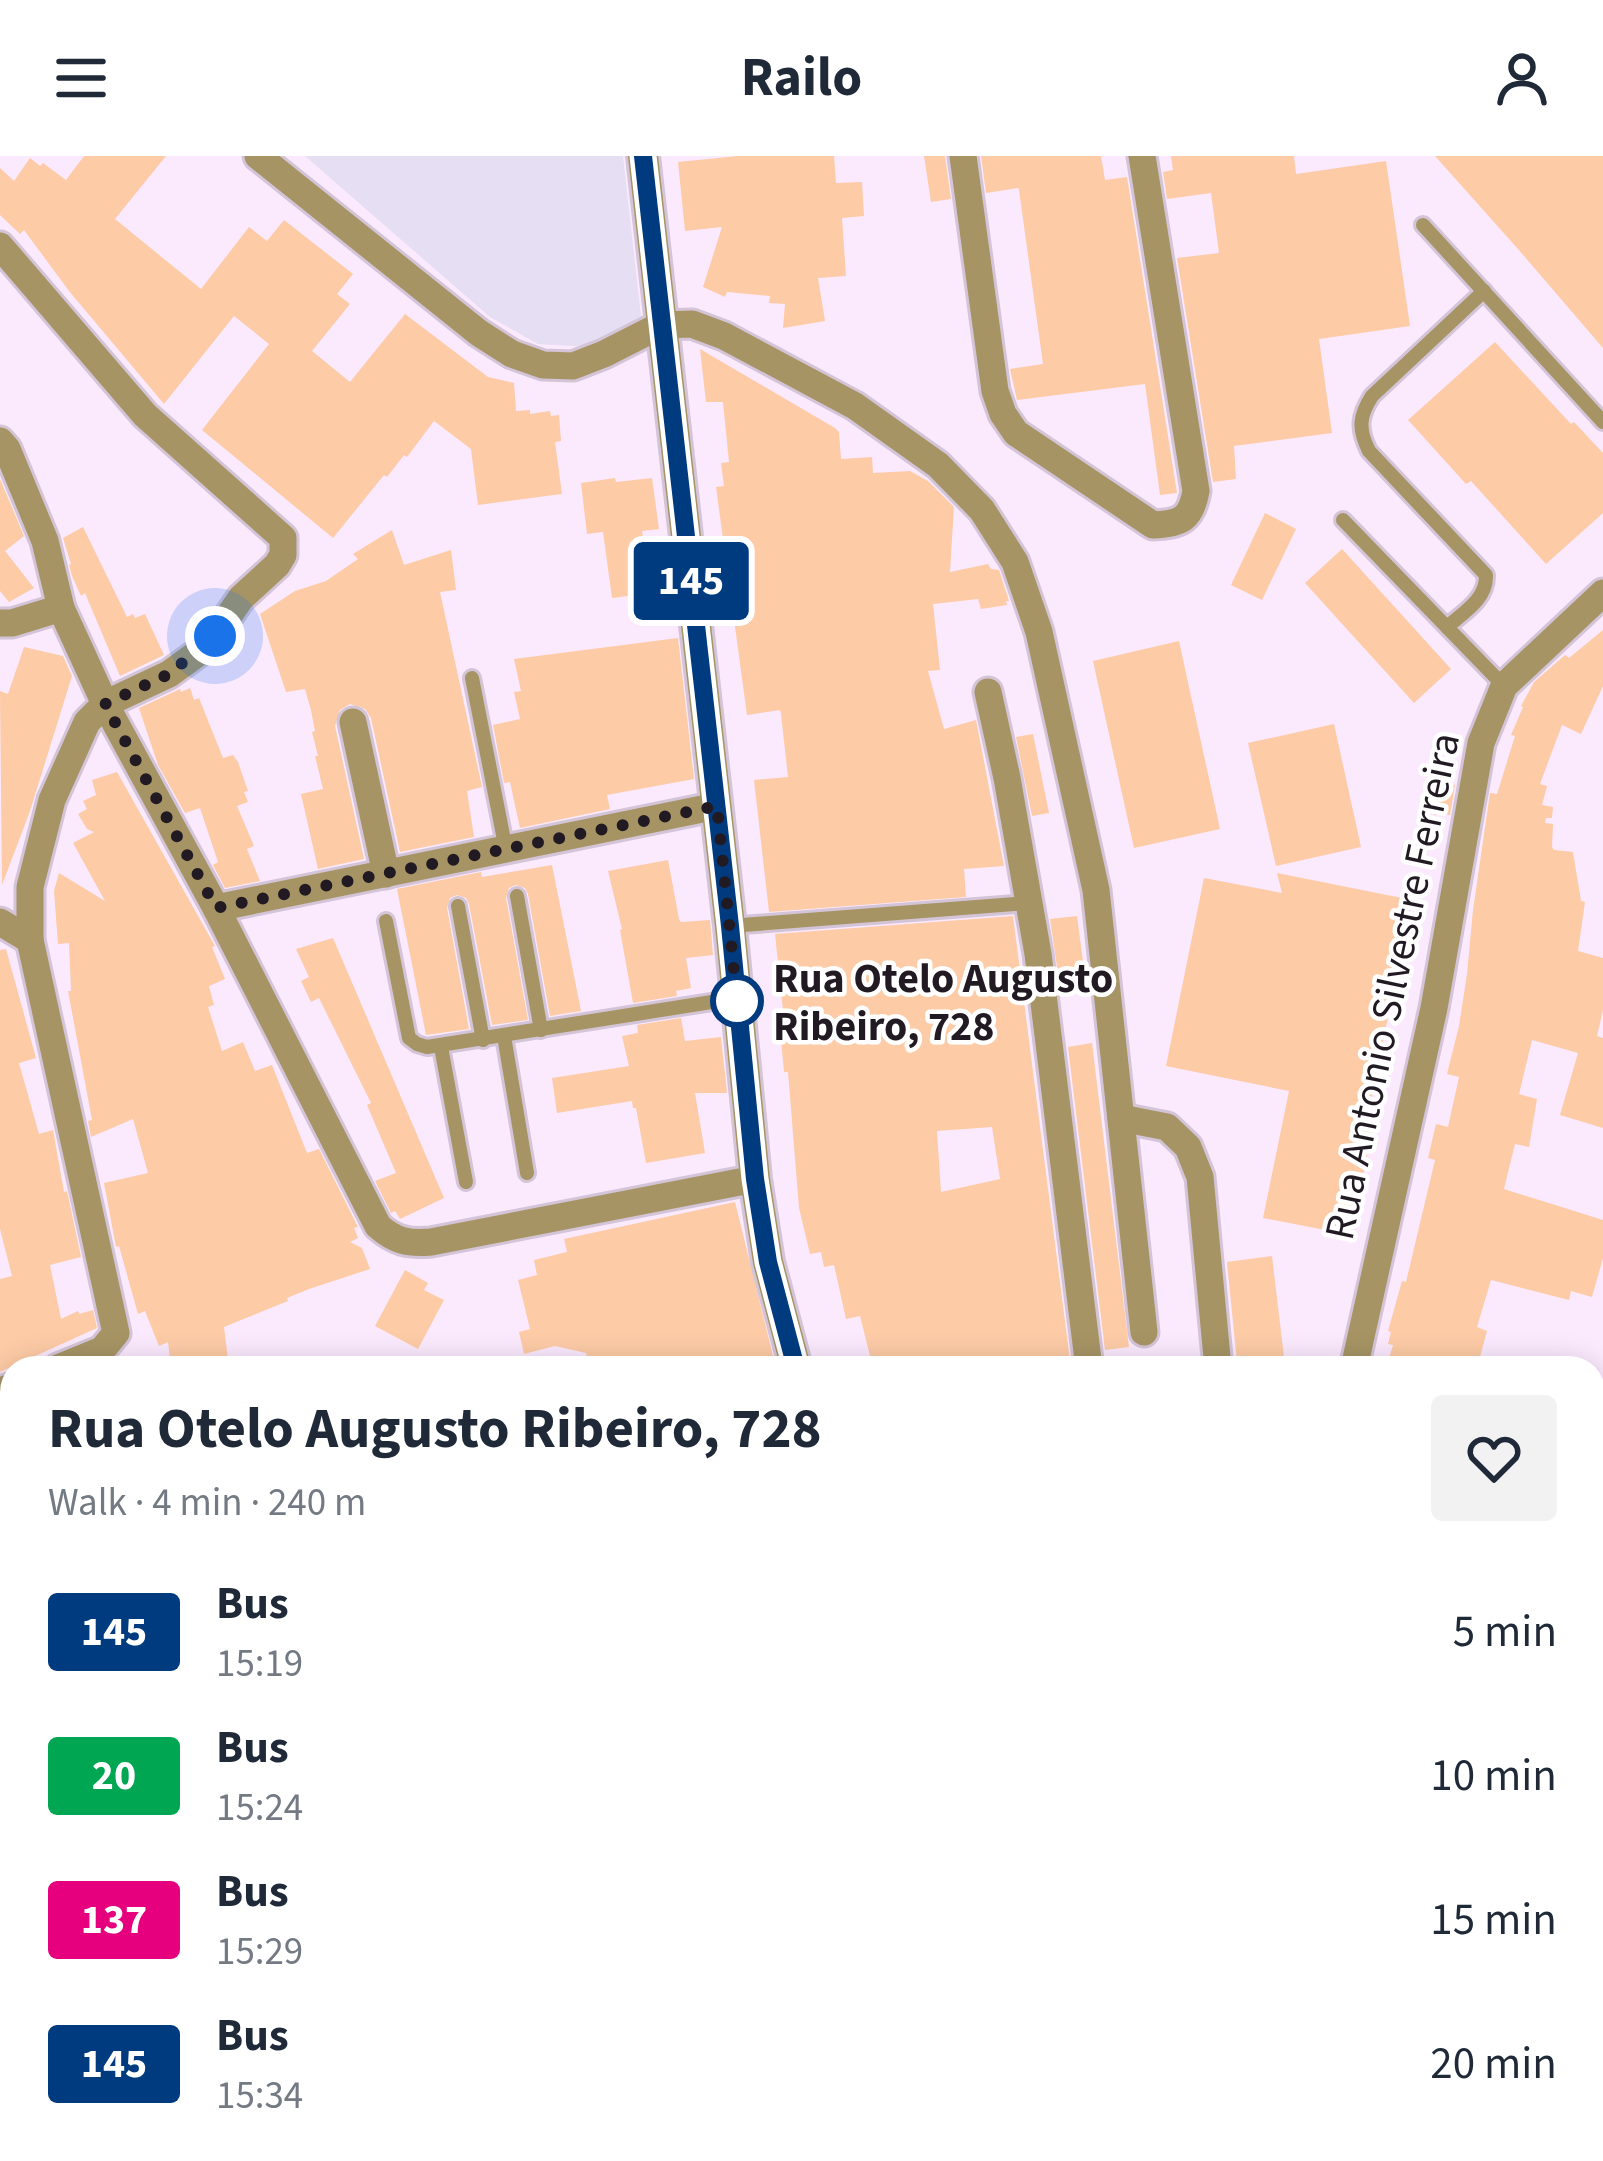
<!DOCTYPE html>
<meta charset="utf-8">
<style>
:root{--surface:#fff;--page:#f2f2f3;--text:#1f2937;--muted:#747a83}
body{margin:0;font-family:"Source Sans 3",sans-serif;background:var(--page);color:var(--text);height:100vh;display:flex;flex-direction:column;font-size:45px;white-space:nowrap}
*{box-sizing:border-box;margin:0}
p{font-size:39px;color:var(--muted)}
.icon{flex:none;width:66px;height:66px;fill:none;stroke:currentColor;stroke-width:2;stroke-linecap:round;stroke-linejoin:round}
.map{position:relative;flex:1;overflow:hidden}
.drawer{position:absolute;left:0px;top:1200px;width:1605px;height:807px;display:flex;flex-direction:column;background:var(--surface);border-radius:36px 36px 0 0;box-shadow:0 6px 30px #0003}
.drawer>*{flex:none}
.badge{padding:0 24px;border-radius:9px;font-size:42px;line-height:78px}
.you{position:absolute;width:60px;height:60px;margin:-30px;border:9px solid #fff;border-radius:50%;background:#1a73e8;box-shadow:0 0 0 18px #1a73e833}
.map>.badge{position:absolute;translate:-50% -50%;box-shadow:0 0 0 6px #fff}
.round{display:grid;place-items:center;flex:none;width:126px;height:126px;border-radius:12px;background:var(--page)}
.summary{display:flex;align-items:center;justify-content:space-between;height:204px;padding:0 48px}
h1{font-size:57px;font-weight:700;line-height:90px}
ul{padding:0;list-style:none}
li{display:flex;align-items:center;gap:36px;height:144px;padding:0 48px}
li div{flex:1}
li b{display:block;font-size:45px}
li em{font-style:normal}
li .badge{min-width:132px;font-weight:700;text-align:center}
header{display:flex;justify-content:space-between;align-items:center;height:156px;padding:0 48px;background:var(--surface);font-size:54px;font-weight:700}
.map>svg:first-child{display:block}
.medical{fill:#e6def3}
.building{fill:#fdcba6;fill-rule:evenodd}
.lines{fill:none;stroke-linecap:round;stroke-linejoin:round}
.service-casing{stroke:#d4c4d7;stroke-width:20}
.minor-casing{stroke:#d4c4d7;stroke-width:33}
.tertiary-casing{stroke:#d4c4d7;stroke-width:36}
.service{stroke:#a69464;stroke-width:14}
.minor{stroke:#a69464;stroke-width:27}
.tertiary{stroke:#a69464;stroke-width:30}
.line-casing{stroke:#fff;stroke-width:27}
.line{stroke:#003b80;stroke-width:18}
.walk{stroke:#211a23;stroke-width:12;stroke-dasharray:0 21.6}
.stop-dot{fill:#fff;stroke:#003b80;stroke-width:6}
.labels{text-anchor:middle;stroke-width:9;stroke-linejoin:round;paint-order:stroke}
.stop-label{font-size:42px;font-weight:bold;fill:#211a23;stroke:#fff;text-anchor:start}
.street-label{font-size:42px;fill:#211a23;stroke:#fff}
</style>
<header><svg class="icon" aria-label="menu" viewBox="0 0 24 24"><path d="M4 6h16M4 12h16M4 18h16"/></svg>Railo<svg class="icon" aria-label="person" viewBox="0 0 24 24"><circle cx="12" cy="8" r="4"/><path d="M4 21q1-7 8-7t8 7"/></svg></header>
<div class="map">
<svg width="1603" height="2005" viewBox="0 0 1603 2005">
<rect width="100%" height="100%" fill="#fbe9fe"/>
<polygon class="medical" points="305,0 623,0 641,161 589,191 538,188 490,161"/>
<g class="building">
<polygon points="84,0 166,0 115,63 201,133 249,71 267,85 284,64 353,118 337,138 350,148 312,195 350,226 405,158 488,221 514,227 516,255 530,254 530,258 550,255 551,260 559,259 561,285 555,286 562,338 478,349 471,293 434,265 407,301 404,299 387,321 384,319 333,382 202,274 269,188 234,160 164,248 69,135 24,74 20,78 0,59 0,12 14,25 30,2 40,10 43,7 66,24"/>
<polygon points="738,0 834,0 836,27 862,26 864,60 842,62 846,120 818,122 825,165 783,172 785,148 769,147 770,140 727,136 725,141 703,131 722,71 685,75 678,6"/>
<polygon points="924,0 945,0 951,43 931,46"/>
<polygon points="981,0 1101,0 1105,24 1127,21 1177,337 1160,339 1145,228 1017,244 1010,213 1043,208 1019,34 1018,32 986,37"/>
<polygon points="1171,0 1294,0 1296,18 1386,5 1410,170 1319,183 1332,277 1234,290 1236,323 1213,326 1177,102 1219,97 1211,37 1167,43 1163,16 1173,14"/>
<polygon points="1435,0 1603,0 1603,192 1518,93"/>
<polygon points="1495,186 1571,268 1574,266 1603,297 1603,357 1546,408 1471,325 1466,328 1408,264"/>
<polygon points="700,193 835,272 839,276 841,303 872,301 873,317 910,315 928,325 954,351 950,416 988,408 991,413 999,414 1009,445 1006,445 1007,449 981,453 978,443 933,448 940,514 928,515 944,573 976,564 1004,710 964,713 966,741 769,756 754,624 788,621 781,558 780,554 747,559 716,331 724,330 721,307 729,306 723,246 706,246"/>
<polygon points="615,322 616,326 652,322 659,373 642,375 651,437 612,442 603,376 587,378 581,327"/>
<polygon points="0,323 24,380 5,395 34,432 9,446 0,435"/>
<polygon points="1265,357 1296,373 1262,444 1231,429"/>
<polygon points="83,371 127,461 133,458 135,462 145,458 164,499 120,520 85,437 81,440 72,420 69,409 71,408 63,382"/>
<polygon points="392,374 404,409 451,394 456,434 440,436 482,631 467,635 474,681 400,696 371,562 365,553 350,548 340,554 335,570 364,703 318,713 301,638 323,633 315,600 318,600 312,576 315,575 311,554 305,533 286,536 260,458 295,435 326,425 358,403 353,398"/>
<polygon points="1342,393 1451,513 1414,547 1305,427"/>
<polygon points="1603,474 1603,530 1581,578 1562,569 1540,628 1547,630 1542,649 1553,651 1552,662 1546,662 1545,667 1553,668 1552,691 1554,694 1573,696 1581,745 1585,746 1578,795 1603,802 1603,854 1597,880 1603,882 1603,972 1560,959 1578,897 1532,884 1519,938 1537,943 1529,991 1515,988 1504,1033 1603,1064 1603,1102 1592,1141 1571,1135 1569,1144 1491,1124 1477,1171 1487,1175 1477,1212 1386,1212 1393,1189 1388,1188 1391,1176 1388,1175 1402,1125 1406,1126 1435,1004 1428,1002 1436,968 1448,971 1459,921 1447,918 1459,870 1467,818 1473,754 1490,637 1497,638 1515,580 1511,579 1523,551 1521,550 1534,526 1565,499 1569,502"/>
<polygon points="678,482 694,623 607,639 610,653 520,672 510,626 504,627 493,569 520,563 514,536 521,535 514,503"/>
<polygon points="1179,485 1220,673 1134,692 1093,505"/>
<polygon points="24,491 63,500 72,520 30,655 2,729 0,535 8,538"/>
<polygon points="190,532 194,544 199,542 223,602 233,599 238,606 248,635 244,636 248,646 237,650 254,690 247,693 260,725 225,732 213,709 218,706 200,652 185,657 158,609 139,552 180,533 181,536"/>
<polygon points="1334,568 1361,691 1276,710 1248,587"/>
<polygon points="1033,578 1049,657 1032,660 1016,581"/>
<polygon points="117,616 215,790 212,791 225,823 209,830 214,849 208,851 222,895 243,886 255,915 272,909 307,997 319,993 358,1071 354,1072 358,1082 350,1086 362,1092 370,1113 309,1133 287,1142 288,1145 224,1171 229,1212 171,1212 168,1186 159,1190 145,1155 138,1158 119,1090 116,1091 104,1027 148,1017 133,963 91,981 88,965 92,964 68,835 71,835 69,787 58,788 54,735 59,717 105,745 73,687 94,676 87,673 78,658 87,653 83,645 96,639 92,624"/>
<polygon points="1434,624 1455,629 1450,659 1434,659"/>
<polygon points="668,704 679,763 681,766 710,764 713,799 686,802 691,832 676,835 677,840 633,847 620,774 622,773 608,715"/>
<polygon points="552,709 581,855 550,860 528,738 525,732 516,729 509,732 506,742 528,864 492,869 469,748 466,742 457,739 450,742 447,752 469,873 426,879 397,733 481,716 482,721"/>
<polygon points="1277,717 1412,744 1368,958 1375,960 1351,1079 1263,1062 1289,935 1166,910 1204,722 1282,737"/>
<path d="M1013,760L1071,1212H1054L1052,1205L1023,1212H873L860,1160L846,1163L834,1109L824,1111L821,1096L810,1098L799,1052L788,916H784L781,883H786L775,778ZM992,971L1000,1023L941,1036L937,975Z"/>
<polygon points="1077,760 1087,836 1061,838 1050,763"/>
<polygon points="333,782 444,1042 400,1063 395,1055 391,1057 375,1025 396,1017 367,949 371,947 319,842 311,846 301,825 309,821 296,793"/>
<polygon points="6,793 36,902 19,907 39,978 53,974 64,1036 67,1035 81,1101 50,1109 61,1163 78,1155 79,1158 93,1154 97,1172 0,1216 0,1123 12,1120 0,1073 0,794"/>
<polygon points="681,862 685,885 721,881 727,937 695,937 705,997 646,1007 636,952 633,952 632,945 557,957 552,922 629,910 622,880 638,877 637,869"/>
<polygon points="1092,887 1129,1191 1105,1194 1068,891"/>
<polygon points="735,1046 776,1212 601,1212 598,1202 588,1205 586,1197 555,1190 524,1198 519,1176 530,1173 518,1124 537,1119 534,1104 567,1096 564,1083"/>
<polygon points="1272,1100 1284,1201 1237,1206 1227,1106"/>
<polygon points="405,1114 428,1127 424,1134 444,1144 418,1193 375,1170"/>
</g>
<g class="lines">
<g class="service-casing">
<g id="service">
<polyline points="1423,69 1603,266"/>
<polyline points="1343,364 1504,530"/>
<path d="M1447,471C1464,456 1487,443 1486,419L1369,295C1358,273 1359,260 1372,240L1484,135"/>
<polyline points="472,522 506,694"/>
<polyline points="517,740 541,874"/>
<polyline points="458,750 483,884"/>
<polyline points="386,765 409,882 417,888 427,891 737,842"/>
<polyline points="730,770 1029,747"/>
<polyline points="504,880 527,1017"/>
<polyline points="441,891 466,1026"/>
</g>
</g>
<g class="minor-casing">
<g id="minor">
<polyline points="258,0 479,177 512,198 543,209 573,210 604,198 661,169 692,168 724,180 855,250 938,309 982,354 1015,406 1039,476 1096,734 1144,1176"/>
<path d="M963,0L995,235L1003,258L1016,277L1153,369C1181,368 1191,363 1196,335L1142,0"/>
<polyline points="0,90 145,259 283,382 283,399 277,409 241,442 215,480 198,497 169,518 105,548 87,566 52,644 30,731 30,784 116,1177 102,1194 58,1212"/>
<polyline points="0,285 7,293 45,385 61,452"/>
<path d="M0,467H12L61,452L105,548L216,752L378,1070C395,1085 408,1088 431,1086L755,1023"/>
<polyline points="988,536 1007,622 1038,798 1089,1212"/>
<polyline points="353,566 386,718"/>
<polyline points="216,752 717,650"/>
<polyline points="0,766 30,784"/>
<polyline points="1121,962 1167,971 1188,991 1200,1021 1218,1212"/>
<polyline points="1354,1212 1434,852 1481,587 1504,530 1603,437"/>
<polyline points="0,1235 12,1231"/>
<polyline points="0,1496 12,1490"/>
<polyline points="1593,1552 1603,1517"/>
<polyline points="1593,1773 1603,1777"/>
<polyline points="187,2005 187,1995"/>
<polyline points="404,2005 404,1995"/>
<polyline points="1189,2005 1191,1995"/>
<polyline points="1487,2005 1490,1995"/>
</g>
</g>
<g class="tertiary-casing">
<g id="tertiary">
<polyline points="643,0 730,770 755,1023 768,1106 796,1212"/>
<polyline points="994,1995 998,2005"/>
</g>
</g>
<use href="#service" class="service"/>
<use href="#minor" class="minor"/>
<use href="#tertiary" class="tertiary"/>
</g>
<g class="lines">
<g class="line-casing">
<polyline id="line" points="643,0 730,770 755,1023 768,1106 796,1212"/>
</g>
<use href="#line" class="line"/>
<polyline class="walk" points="215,480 169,518 105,548 216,752 717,650 737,845"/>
</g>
<circle class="stop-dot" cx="737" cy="845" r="24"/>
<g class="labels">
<g class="stop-label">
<text x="773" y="836">Rua Otelo Augusto<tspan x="773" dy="48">Ribeiro, 728</tspan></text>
</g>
<g class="street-label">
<text transform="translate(1391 830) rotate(-78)" y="15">Rua Antonio Silvestre Ferreira</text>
</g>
</g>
</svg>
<div class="you" style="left:215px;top:480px"></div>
<b class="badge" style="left:691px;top:425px;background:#003b80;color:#fff">145</b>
<section class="drawer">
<div class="summary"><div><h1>Rua Otelo Augusto Ribeiro, 728</h1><p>Walk · 4 min · 240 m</p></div><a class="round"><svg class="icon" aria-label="heart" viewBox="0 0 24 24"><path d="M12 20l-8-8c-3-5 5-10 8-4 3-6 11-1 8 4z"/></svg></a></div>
<ul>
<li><span class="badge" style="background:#003b80;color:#fff">145</span><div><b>Bus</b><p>15:19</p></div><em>5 min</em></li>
<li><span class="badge" style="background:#00a651;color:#fff">20</span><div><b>Bus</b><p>15:24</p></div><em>10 min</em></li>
<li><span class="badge" style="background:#e6007e;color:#fff">137</span><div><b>Bus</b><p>15:29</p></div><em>15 min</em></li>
<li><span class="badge" style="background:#003b80;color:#fff">145</span><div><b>Bus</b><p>15:34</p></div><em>20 min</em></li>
</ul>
</section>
</div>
